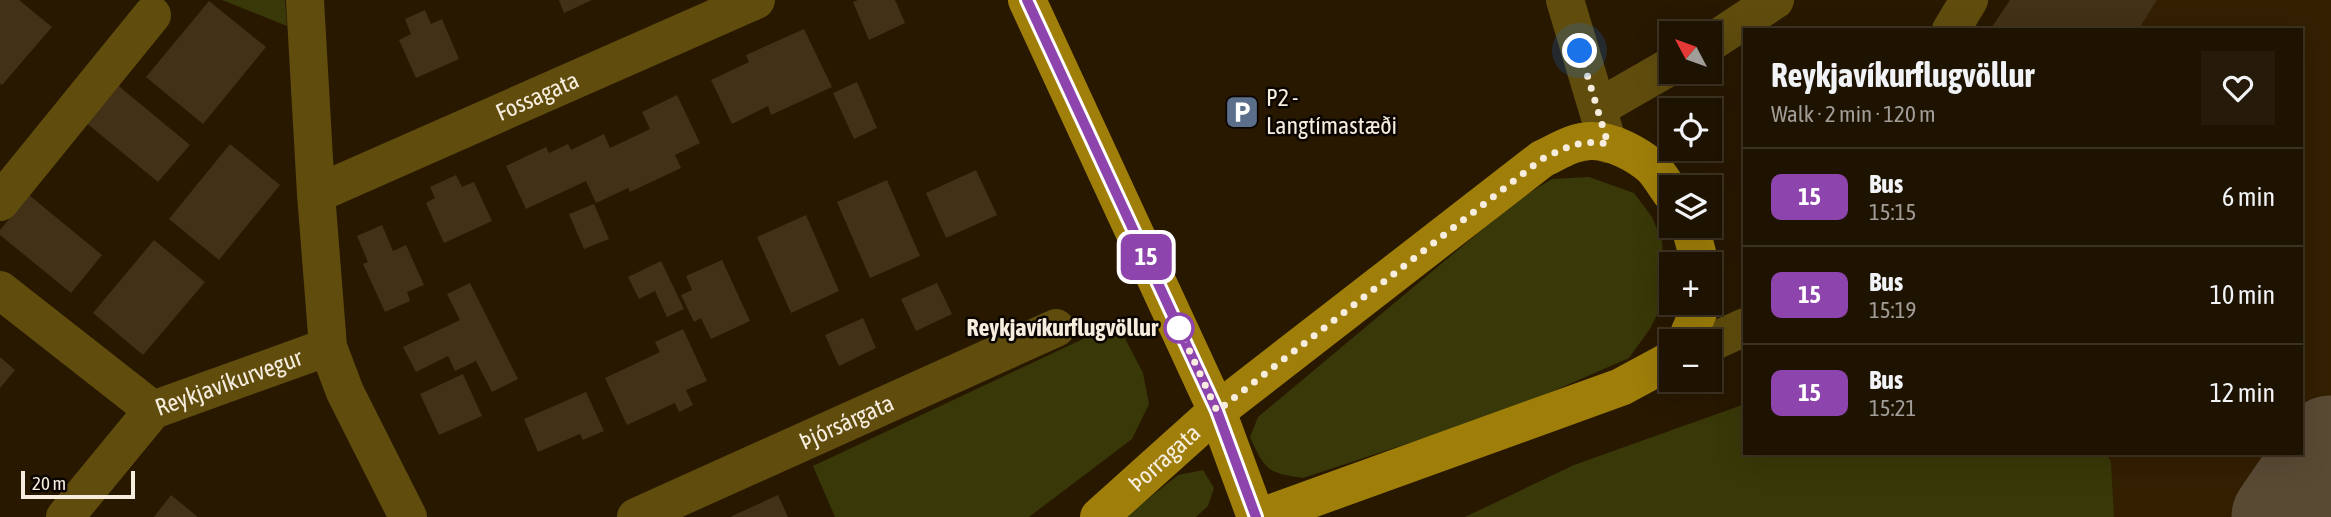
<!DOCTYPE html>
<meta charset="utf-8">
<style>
:root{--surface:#1e1200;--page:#261b0a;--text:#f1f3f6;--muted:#a19e99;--line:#3c3222}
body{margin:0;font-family:"Asap Condensed",sans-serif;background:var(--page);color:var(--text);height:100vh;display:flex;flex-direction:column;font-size:26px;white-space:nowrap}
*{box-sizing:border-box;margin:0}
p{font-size:23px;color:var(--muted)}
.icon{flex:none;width:38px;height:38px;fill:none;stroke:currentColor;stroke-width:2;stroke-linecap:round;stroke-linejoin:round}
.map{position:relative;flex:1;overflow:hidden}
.side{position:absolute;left:1743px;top:28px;width:560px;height:427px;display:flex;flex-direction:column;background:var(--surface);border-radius:0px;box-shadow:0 7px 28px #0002,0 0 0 2px var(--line)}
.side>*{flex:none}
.badge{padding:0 14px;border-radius:10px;font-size:24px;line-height:46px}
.needle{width:46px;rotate:311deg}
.tools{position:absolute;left:1659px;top:21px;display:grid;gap:14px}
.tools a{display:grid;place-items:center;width:63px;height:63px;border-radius:0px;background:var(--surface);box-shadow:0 7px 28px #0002,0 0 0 2px var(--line);font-size:35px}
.scale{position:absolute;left:21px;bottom:18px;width:114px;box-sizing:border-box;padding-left:7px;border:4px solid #f7edde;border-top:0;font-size:19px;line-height:24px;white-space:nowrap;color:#f7edde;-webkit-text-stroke:5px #0b0501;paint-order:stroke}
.you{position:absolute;width:35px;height:35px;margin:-18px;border:5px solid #fff;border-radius:50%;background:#1a73e8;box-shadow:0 0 0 10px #1a73e833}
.map>.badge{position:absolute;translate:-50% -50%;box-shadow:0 0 0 4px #fff}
.round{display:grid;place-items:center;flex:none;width:74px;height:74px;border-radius:0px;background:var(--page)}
.summary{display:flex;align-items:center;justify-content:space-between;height:119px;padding:0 28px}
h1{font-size:33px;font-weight:700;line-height:52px}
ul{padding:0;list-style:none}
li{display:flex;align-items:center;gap:21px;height:98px;padding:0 28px;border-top:2px solid var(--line)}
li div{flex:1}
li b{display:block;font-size:26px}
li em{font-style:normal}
li .badge{min-width:77px;font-weight:700;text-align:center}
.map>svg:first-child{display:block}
.built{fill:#331f00}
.green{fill:#383808}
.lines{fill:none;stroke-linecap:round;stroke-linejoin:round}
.taxiway{stroke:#594a34;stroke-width:103}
.building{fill:#423116}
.minor{stroke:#604d0e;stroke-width:38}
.major{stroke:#9f7f0a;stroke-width:38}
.line-casing{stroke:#fff;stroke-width:16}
.line{stroke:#8e44ad;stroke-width:10}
.walk{stroke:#f7edde;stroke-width:7;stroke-dasharray:0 12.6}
.stop-dot{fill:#fff;stroke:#8e44ad;stroke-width:3.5}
.labels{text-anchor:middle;stroke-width:5;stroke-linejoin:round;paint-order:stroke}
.street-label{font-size:24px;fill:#f7edde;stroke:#0b0501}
.poi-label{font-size:24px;fill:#f7edde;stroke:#0b0501;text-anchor:start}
.stop-label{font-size:24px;font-weight:bold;fill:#f7edde;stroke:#0b0501;text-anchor:end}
</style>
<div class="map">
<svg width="2331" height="517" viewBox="0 0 2331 517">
<rect width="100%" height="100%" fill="#281800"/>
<polygon class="built" points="2010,0 2331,0 2331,517 1465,517 1574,465 1745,404 1745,453 2301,453 2301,30 1990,30"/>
<g class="green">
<polygon points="222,0 285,0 287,26"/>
<path d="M1589,177L1634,193L1652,217L1662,241L1666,296L1650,329L1629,358L1512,409L1303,478C1267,473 1265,470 1250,437L1258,417L1520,198L1552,179Z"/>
<polygon points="1117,323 1143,373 1149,404 1132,439 1029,517 835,517 813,466"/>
<polygon points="1745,404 1745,453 2106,453 2111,462 2114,517 1465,517 1574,465"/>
<polygon points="1203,470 1214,488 1208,506 1196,517 1125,517 1178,475"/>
</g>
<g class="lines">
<polyline class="taxiway" points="2283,517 2331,447"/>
</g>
<g class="building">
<polygon points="0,0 19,0 52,27 2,85 0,83"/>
<polygon points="559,0 592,0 564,13"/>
<polygon points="858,0 895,0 905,23 869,40 853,2"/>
<polygon points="2010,0 2157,0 2138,30 1990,30"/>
<polygon points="209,1 266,47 203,124 146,77"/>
<polygon points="425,10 431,24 442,19 459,59 416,78 399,40 411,34 405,19"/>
<polygon points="804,29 832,87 771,115 768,106 732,124 711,80 749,62 746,55"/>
<polygon points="857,82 877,128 854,139 833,93"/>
<polygon points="115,83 190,145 158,182 84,121"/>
<polygon points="677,95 700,143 675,155 681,168 630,192 628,188 596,203 586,181 526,209 506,166 546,147 549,153 568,144 571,150 604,134 610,148 650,129 642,112"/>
<polygon points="230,144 280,185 219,260 169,219"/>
<polygon points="976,170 997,215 946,238 926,193"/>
<polygon points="456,175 462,187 474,182 492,221 444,243 426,203 435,198 430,187"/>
<polygon points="887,180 920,256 870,278 837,202"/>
<polygon points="29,195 102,255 71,293 0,235 0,230"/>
<polygon points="594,204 609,239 584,249 569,214"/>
<polygon points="806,215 839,291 791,313 757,237"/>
<polygon points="382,225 393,251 406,245 424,285 407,292 410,301 385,312 363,264 368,262 357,236"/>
<polygon points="154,240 205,282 143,355 93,313"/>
<polygon points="722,260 750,321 711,339 701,318 694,322 681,295 692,290 686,276"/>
<polygon points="661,261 684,309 667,317 655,291 639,299 628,277"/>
<polygon points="470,283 518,379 492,392 476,361 455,371 448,356 416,372 403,347 460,320 447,294"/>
<polygon points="937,283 952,314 916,331 901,299"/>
<polygon points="863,318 876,348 839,366 825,335"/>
<polygon points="683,329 707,381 686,390 693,405 679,412 675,403 627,425 605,378 660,352 655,342"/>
<polygon points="0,357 15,370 0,388"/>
<polygon points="463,374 482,416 439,435 420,394"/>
<polygon points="586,392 604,431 583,440 580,434 538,452 524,419"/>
<polygon points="171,495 198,517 154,517"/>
<polygon points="778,495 788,517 730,517"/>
</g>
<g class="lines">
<g class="minor">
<polyline points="305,0 316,194 328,347 345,392 408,517"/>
<polyline points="1565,0 1608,144"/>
<polyline points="1951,30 1969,0"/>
<polyline points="1710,43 1775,0"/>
<polyline points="1598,108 1671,66"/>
<path id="s1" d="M316,194L756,0"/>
<polyline points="0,202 152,15"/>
<path id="s2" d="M0,290L153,410L328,347"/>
<polyline points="1710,343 1745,327"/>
<polyline points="65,517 153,410"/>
<path id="s3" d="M636,517L1056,328"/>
</g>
<g class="major">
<polyline points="1027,0 1217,411 1256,517"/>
<polyline points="1690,226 1700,264"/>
<polyline points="1686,341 1702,303"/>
<path id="s4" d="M1099,517L1217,411L1542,159C1557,152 1575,140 1593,141C1612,141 1637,154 1652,167C1659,174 1665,185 1671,193"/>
<polyline points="1261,517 1621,387 1671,360"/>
</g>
</g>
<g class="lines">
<g class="line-casing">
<polyline id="line" points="1027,0 1217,411 1256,517"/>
</g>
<use href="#line" class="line"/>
<path class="walk" d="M1179,328L1217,411L1542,159C1566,147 1581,139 1608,144L1580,51"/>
</g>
<defs>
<g id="parking-square" transform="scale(1.75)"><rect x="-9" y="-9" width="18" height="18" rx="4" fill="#5c6f8a" stroke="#0b0501"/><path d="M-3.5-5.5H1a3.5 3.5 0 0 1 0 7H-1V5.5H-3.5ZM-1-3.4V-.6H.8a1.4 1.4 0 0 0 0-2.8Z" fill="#fff"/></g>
</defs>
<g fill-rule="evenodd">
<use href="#parking-square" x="1242" y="112"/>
</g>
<circle class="stop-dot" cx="1179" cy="328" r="14"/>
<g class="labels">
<g class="street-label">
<text dy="8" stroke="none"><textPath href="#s1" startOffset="242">Fossagata</textPath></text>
<text dy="8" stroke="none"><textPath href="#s2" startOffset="275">Reykjavíkurvegur</textPath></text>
<text dy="8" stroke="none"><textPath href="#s3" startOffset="231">Þjórsárgata</textPath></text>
<text dy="8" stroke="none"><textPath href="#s4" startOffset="88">Þorragata</textPath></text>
</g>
<g class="poi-label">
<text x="1266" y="106">P2 -<tspan x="1266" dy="28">Langtímastæði</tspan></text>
</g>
<g class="stop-label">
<text x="1158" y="336">Reykjavíkurflugvöllur</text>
</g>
</g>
</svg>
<div class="tools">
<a><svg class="needle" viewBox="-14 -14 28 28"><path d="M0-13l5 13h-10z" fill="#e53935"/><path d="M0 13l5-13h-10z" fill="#a19e99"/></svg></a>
<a><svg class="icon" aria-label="locate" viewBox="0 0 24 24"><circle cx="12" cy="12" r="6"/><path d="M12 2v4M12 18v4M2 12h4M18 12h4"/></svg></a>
<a><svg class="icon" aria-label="layers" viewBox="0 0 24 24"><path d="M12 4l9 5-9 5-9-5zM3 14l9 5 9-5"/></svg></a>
<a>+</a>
<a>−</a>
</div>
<div class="scale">20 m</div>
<div class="you" style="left:1580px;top:51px"></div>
<b class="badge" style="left:1146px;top:257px;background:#8e44ad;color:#fff">15</b>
<section class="side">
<div class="summary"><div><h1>Reykjavíkurflugvöllur</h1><p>Walk · 2 min · 120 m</p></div><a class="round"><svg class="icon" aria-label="heart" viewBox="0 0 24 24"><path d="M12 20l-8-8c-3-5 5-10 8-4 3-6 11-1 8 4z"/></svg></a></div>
<ul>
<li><span class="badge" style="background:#8e44ad;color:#fff">15</span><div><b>Bus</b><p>15:15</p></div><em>6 min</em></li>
<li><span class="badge" style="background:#8e44ad;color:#fff">15</span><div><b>Bus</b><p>15:19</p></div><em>10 min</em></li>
<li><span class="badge" style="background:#8e44ad;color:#fff">15</span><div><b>Bus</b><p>15:21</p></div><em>12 min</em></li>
</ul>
</section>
</div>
